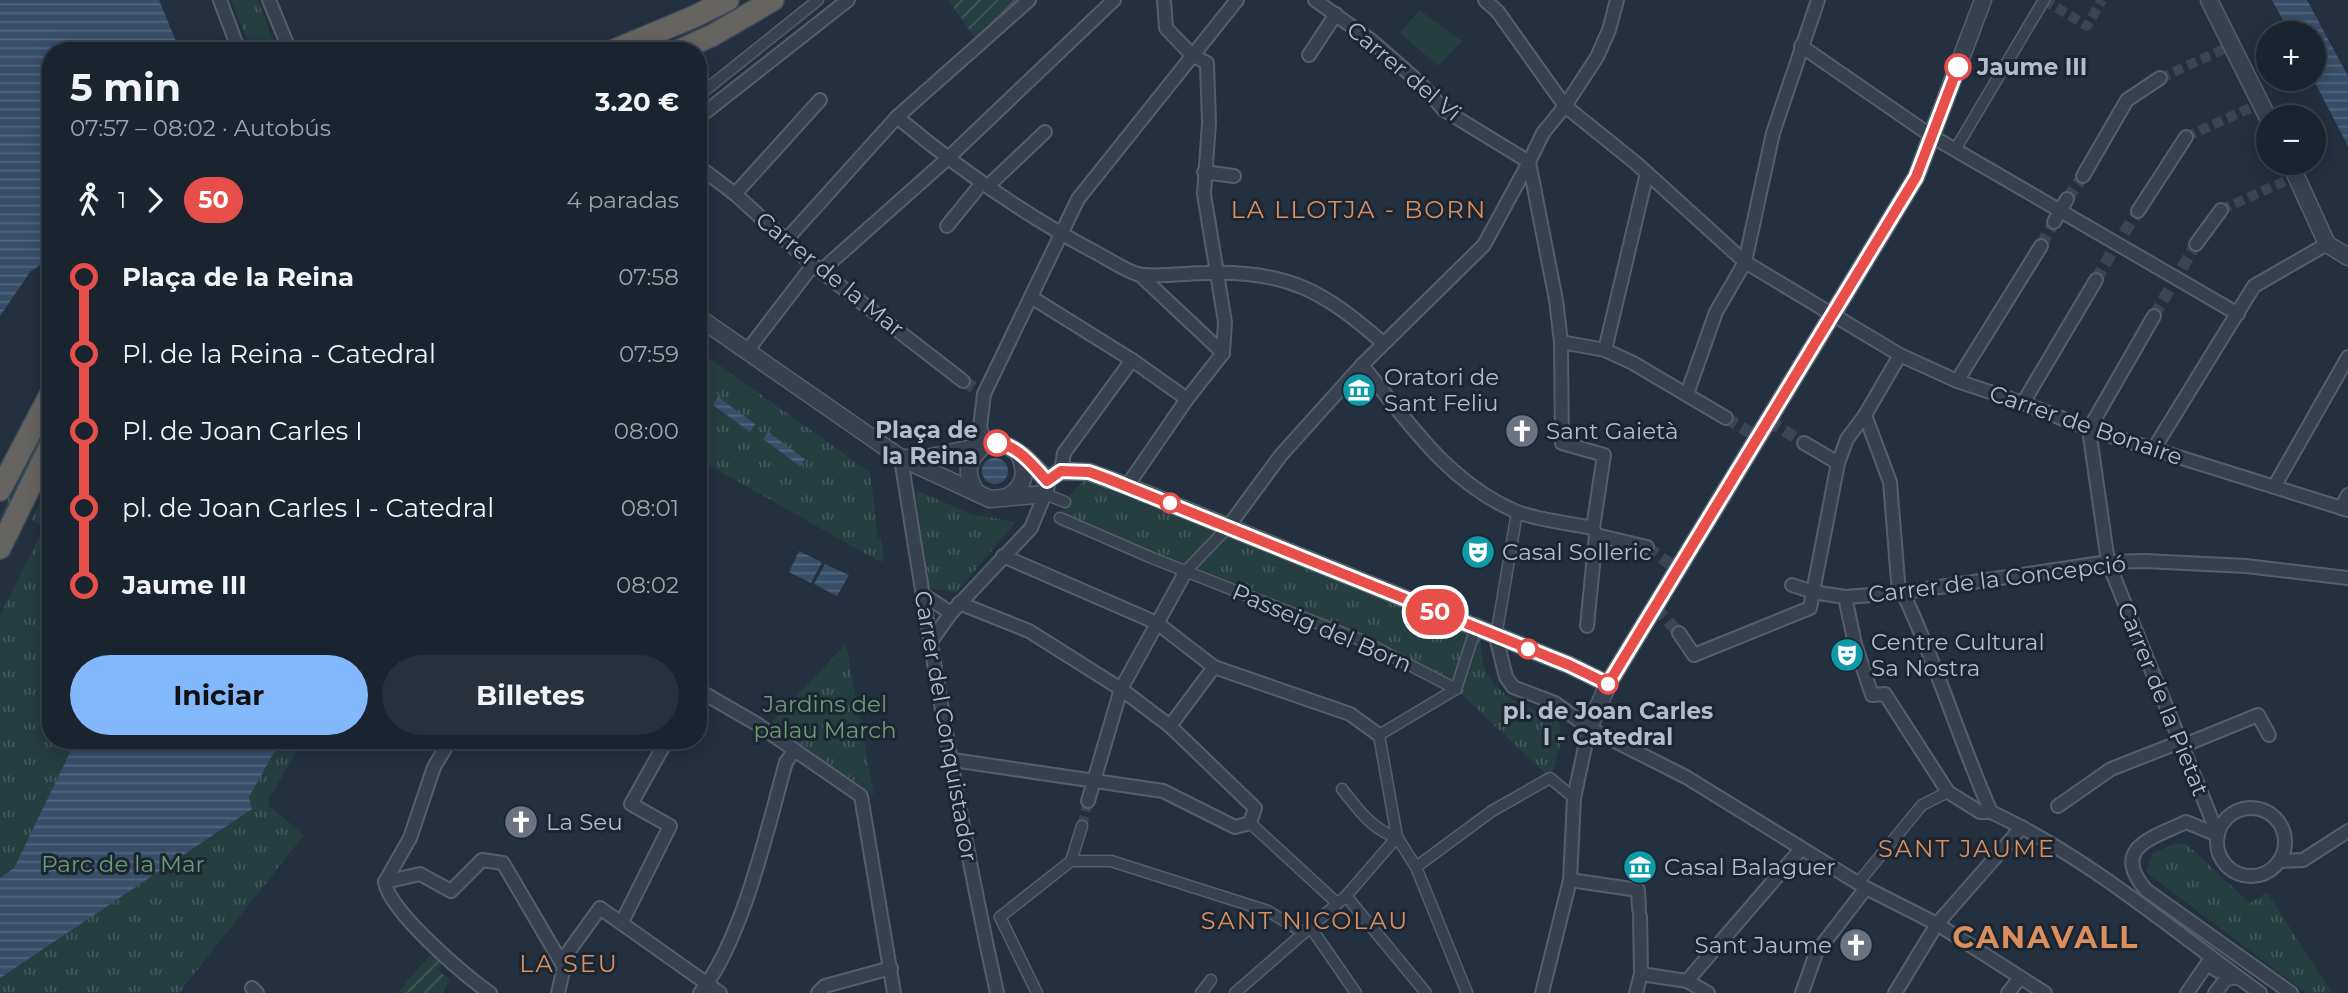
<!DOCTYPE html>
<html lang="es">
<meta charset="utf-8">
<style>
:root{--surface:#1a242f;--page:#27303b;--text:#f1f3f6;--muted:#9fa4aa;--line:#38414b;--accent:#84b8fd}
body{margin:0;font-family:Montserrat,sans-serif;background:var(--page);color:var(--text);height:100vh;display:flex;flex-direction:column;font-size:26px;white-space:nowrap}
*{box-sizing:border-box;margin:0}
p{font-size:23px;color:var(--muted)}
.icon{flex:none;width:38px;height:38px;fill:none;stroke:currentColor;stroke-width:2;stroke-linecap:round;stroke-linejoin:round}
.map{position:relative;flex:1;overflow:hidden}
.side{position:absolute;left:42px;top:42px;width:665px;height:707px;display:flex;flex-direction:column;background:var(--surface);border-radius:28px;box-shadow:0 4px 18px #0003,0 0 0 2px var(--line)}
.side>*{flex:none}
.badge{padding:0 14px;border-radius:23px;font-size:24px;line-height:46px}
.fabs{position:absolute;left:2256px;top:21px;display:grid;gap:14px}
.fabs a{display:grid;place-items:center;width:70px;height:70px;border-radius:50%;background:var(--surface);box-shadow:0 4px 18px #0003,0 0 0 2px var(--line);font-size:35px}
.map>.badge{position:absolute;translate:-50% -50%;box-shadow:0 0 0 4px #fff}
.legs{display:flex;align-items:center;gap:10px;height:77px;padding:0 28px;font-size:23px}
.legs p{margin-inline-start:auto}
.headline{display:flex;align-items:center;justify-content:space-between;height:119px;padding:0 28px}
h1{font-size:38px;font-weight:700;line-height:52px}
.primary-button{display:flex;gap:14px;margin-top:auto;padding:14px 28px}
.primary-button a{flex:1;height:80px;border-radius:42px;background:var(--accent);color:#111;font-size:28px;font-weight:700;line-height:80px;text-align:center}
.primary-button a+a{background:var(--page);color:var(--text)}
ul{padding:0 28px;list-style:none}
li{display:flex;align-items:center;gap:24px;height:77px;font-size:26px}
li i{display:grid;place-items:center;width:10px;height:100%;margin:0 9px;background:currentColor}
li i::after{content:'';width:18px;height:18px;margin:-9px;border:5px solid;border-radius:50%;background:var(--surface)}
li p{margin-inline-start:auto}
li:first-child i{background:linear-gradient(#0000 50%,currentColor 0)}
li:last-child i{background:linear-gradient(currentColor 50%,#0000 0)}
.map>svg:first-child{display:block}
.grass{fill:url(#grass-tufts)}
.garden{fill:url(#garden-furrows)}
.pitch{fill:#253e40}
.water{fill:url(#water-rules)}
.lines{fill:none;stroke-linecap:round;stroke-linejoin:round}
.pedestrian-tunnel{stroke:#394554;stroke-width:10;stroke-dasharray:10 5;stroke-linecap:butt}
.minor-tunnel{stroke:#394554;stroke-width:12;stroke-dasharray:12 6;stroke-linecap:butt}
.pedestrian-casing{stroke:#555f6c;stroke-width:13}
.minor-casing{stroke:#555f6c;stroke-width:16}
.tertiary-casing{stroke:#555f6c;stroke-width:19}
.trunk-casing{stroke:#424c59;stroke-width:24}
.pedestrian{stroke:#37414f;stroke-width:10}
.minor{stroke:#37414f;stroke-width:12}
.tertiary{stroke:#37414f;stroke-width:16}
.trunk{stroke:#656461;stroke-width:21}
.line-1-casing{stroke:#fff;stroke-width:16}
.line-1{stroke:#e84f4a;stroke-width:10}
.stop-1-dot{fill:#fff;stroke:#e84f4a;stroke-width:3.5}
.labels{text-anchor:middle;stroke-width:6;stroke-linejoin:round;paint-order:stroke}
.stop-label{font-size:23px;font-weight:bold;fill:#b3bcca;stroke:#1c2633;text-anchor:start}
.street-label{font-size:23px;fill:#b3bcca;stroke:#1c2633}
.poi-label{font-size:23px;fill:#b3bcca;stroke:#1c2633;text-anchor:start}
.park-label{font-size:23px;fill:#689c72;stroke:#1c2633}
.neighbourhood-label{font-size:24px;letter-spacing:2px;fill:#da8f5d;stroke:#1c2633}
.district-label{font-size:30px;font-weight:bold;letter-spacing:2px;fill:#da8f5d;stroke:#1c2633}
</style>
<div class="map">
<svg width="2348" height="993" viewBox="0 0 2348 993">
<defs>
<pattern id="grass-tufts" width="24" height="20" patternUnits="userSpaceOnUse" patternTransform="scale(1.75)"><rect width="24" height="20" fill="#253e40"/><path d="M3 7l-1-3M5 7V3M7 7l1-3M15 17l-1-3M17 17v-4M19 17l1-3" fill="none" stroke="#42585a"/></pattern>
<pattern id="garden-furrows" width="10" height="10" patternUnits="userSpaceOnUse" patternTransform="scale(1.75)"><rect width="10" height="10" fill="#253e40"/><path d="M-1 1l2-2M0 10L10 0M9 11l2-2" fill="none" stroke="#42585a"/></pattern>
<pattern id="water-rules" width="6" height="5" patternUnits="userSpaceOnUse" patternTransform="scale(1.75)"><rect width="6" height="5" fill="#374e69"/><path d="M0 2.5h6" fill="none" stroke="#52667d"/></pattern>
</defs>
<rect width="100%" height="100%" fill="#23303f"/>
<g class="grass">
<polygon points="231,0 257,0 278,51 252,51"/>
<polygon points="698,350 870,472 878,538 881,538 884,561 878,561 698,459"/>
<polygon points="51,413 51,428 0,530 0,515"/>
<path d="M1087,479L1480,634C1481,644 1481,658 1484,667C1496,698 1531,709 1559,720L1561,745L1550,778L1456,689L1363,641L1152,558L1057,526C1064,507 1069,490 1087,479Z"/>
<polygon points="51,481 51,740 303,740 269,799 269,806 304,835 179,993 0,993 0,615 44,527 31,520"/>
<polygon points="916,490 971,514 1016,522 956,593 928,588"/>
<polygon points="846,644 874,795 771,723"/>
<polygon points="2173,844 2186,844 2250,903 2267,892 2332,993 2306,993 2146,872 2152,854"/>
</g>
<g class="garden">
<polygon points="948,0 1021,0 975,38"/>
<polygon points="434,950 444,960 437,969 450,980 442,993 397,993"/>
</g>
<polygon class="pitch" points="1419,10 1462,41 1438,66 1400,33"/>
<g class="water">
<polygon points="0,0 159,0 180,51 51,51 51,257 30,272 0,316"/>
<polygon points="2272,0 2307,0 2348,76 2348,146 2313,79 2314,33 2290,33"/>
<polygon points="718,397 755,424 750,432 713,405"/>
<polygon points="768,432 805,459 800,466 763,439"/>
<circle cx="995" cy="471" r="13"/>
<polygon points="799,551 822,562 811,583 789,572"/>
<polygon points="825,564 849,575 837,596 814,584"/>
<polygon points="76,740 281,740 249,797 252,809 0,978 0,878 14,868"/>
</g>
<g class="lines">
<g class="pedestrian-tunnel">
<polyline points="2044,0 2087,26 2102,0"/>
<polyline points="2160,78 2233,45"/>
<polyline points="2186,137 2261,103"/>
<polyline points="2221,210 2296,176"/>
<polyline points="1082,826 1088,801"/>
</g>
<g class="minor-tunnel">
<polyline points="2067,199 2083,176"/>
<polyline points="2124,233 2138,211"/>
<polyline points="2041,246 2054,222"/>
<polyline points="2182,268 2196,244"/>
<polyline points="2096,280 2117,243"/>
<polyline points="2154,316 2176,278"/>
<polyline points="963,381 981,392"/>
<polyline points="1726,418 1759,438"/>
<polyline points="1769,421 1804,443"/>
<polyline points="1647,547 1678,570"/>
<polyline points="1656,608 1679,633"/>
</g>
<g class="pedestrian-casing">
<g id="pedestrian">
<polyline points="698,96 818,0"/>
<polyline points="1955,150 2044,0"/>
<polyline points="1045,494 1065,502"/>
<polyline points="1060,518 1152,558 1363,641 1456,689"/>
<polyline points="1186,571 1228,527 1233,526"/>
<polyline points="1496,637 1517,512"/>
<polyline points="1456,689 1379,735 1397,837 1416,867 1492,811 1550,778 1574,798"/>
<polyline points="1456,689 1477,624"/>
<path d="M1342,789C1357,808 1373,831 1397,837"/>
<polyline points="1250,823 1337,903"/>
<polyline points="1071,861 1082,826"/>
<polyline points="1416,867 1467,993"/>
<polyline points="1858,883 1922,805 1948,792"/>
<polyline points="1346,896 1426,993"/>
<polyline points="1311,928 1356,993"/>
<polyline points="1037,993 1000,917 1071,861 1111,861 1268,911 1304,933"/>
<polyline points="1201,993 1211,980"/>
<polyline points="1235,993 1346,896 1397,837"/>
</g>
</g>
<g class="minor-casing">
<g id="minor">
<polyline points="220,0 239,51"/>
<polyline points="269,0 290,51"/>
<polyline points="1164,0 1166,28 1192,55 1207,63 1209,123 1204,194 1225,322 1223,353"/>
<polyline points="1315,0 1372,41 1421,84 1444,110 1529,162"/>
<polyline points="1485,0 1498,12 1565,106 1637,164 1745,262 1900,355 1957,381 2023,403 2089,429 2348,510"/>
<polyline points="1801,46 1933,137 2238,314"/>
<polyline points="1309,55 1336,14"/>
<path d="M897,117C958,168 1024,215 1095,252C1108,259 1123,269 1137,274C1151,278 1190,273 1206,273C1287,270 1324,291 1383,343"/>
<polyline points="698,118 848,0"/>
<polyline points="1529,162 1556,300 1561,342 1562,443 1604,455 1593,528 1596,535 1587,626"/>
<polyline points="698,166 735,194 813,265 963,381"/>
<polyline points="1204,172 1234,176"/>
<polyline points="2083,176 2127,100 2160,78"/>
<polyline points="988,186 1045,132"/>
<polyline points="735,194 820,100"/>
<polyline points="2138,211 2186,137"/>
<polyline points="2054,222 2067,199"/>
<polyline points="947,226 982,183"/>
<polyline points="786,240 897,117 1029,0"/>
<polyline points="2196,244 2221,210"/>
<polyline points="822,270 947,159 1114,0"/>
<polyline points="1139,274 1223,353"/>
<polyline points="1031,297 1132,360 1187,399"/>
<polyline points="2154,316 2089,429 2108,562 2218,835"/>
<polyline points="1561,342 1605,350 1633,363 1726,418"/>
<polyline points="1605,350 1647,173"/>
<polyline points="747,351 813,265"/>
<path d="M1362,365C1407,420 1446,481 1515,511C1536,520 1569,523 1593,528"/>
<polyline points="1957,381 2041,246"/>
<polyline points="1687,394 1716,312 1745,262 1773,133 1818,0"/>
<polyline points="2023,403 2096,280"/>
<polyline points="1865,415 1890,482 1899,593"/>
<polyline points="1804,443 1838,463"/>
<polyline points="986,445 980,427 984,394 1078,199 1237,0"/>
<polyline points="2153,450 2254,286 2327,244"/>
<path d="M901,458C929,637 958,816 997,993"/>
<polyline points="1061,471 1064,453 1132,360"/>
<polyline points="1127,486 1187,399 1223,353"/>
<polyline points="2274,487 2348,357"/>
<polyline points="2341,508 2348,495"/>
<polyline points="1228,527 1281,455 1362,365 1484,245 1529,162 1543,133 1565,106 1597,57 1609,30 1617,0"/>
<polyline points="1596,535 1647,547"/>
<polyline points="1003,556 1157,623 1214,667 1350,714 1379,735"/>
<polyline points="1792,585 1813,592 1838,463 1847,439 1865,415 1900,355"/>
<path d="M1903,593C1937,664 1959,740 1991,812C2090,858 2172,930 2260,993"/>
<polyline points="922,594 951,613"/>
<polyline points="1845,597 1855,644 1872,695 1885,694 1948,792 1980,812 1991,812"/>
<polyline points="1679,633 1694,655 1810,608 1813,592 1845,597 1899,593 2108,562 2145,561 2246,566 2348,578"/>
<polyline points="1496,637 1506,677 1513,687 1555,703 1589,728 1686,777 1866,888 1937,924 2045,993"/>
<polyline points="929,644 951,613 1031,528 1045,494"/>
<polyline points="698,690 757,724 861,796 894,993"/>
<polyline points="1170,726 1214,667"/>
<polyline points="2182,746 2258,715 2269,735"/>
<polyline points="953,760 1163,791 1235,827 1250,823 1255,808 1170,726 1121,689 1029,631 959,603"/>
<polyline points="1088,801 1121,689 1186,571"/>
<polyline points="2058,806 2111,769 2180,742"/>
<circle cx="2251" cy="842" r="34"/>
<path d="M2218,835L2186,822C2152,838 2110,848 2146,890L2291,993"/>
<polyline points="2280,861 2303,860 2348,831"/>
<polyline points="1570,880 1638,890 1639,909"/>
<polyline points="385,882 420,874 451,891 482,860 503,863 564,967 558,993"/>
<polyline points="385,882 410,838 434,767 450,740"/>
<path d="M385,882C389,911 465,976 490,993"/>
<polyline points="622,922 670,826 631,804 667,740"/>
<polyline points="561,962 600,908 720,993"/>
<polyline points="1641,974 1687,981 1708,993"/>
<polyline points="1687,981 1801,849"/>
<polyline points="252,988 257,993"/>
<path d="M700,993C743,939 767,830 786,762L795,750"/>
<polyline points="818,993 825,986 891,968"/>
<polyline points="1542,993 1570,880 1574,798 1589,728"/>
<polyline points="1636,993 1641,974 1640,916"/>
<polyline points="1802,993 1816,953 1866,888"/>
<polyline points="1895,993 1937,924 2022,827"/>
<polyline points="2008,993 2020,978"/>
<polyline points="2187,993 2207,964 2218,971"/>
<polyline points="2215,993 2226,979 2238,977"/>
</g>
</g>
<g class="tertiary-casing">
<g id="tertiary">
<polyline points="2209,0 2268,118"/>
<polyline points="2290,163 2327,244 2348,257"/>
<path d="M698,317L901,458L990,499L1045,494L1047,480C1033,465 1017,445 995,443L927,458H901"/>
<polyline points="1047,480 1061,471 1089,472 1127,486 1569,665 1608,684"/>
<path d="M976,492C965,473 966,462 982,447"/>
<path d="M1005,498C1024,488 1028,474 1019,454"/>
<polyline points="1589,728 1608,684 1916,177 1983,0"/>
</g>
</g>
<g class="trunk-casing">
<g id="trunk">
<polyline points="612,51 691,18 728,0"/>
<polyline points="678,51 713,35 773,0"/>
<polyline points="0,490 51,393"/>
<polyline points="0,548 51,444"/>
</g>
</g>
<use href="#pedestrian" class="pedestrian"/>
<use href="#minor" class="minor"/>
<use href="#tertiary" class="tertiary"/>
<use href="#trunk" class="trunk"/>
</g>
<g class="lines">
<g class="line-1-casing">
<path id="line-1" d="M997,443C1017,445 1034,466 1047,481L1061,471L1089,472L1108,479L1569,665L1608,684L1916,177L1958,67"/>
</g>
<use href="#line-1" class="line-1"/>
</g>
<defs>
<g id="museum-disc" transform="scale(1.75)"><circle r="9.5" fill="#0f9aa8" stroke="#1c2633"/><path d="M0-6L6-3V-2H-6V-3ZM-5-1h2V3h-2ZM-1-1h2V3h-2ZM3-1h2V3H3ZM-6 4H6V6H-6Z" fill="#fff"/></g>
<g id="church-disc" transform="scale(1.75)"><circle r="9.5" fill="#6b7280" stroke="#1c2633"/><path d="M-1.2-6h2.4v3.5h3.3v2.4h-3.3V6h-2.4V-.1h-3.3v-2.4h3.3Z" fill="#fff"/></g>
<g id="theatre-disc" transform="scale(1.75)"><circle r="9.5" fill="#0f9aa8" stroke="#1c2633"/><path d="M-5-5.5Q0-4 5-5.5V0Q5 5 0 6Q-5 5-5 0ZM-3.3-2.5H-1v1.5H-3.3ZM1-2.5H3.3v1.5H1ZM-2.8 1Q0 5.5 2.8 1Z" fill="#fff"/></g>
</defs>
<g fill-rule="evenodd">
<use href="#museum-disc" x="1359" y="390"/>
<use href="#church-disc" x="1522" y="431"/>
<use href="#theatre-disc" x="1478" y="552"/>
<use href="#theatre-disc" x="1847" y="655"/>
<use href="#church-disc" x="521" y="822"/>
<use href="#museum-disc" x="1640" y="867"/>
<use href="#church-disc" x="1856" y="945"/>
</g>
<g class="stop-1-dot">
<circle cx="1958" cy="67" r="12"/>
<circle cx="997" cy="443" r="12"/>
<circle cx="1170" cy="503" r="9"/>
<circle cx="1528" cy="649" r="9"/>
<circle cx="1608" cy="684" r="9"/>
</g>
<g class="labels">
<g class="stop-label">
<text x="1977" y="75">Jaume III</text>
<text x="978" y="438" text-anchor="end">Plaça de<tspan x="978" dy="26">la Reina</tspan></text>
<text x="1608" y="719" text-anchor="middle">pl. de Joan Carles<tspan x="1608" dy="26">I - Catedral</tspan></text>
</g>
<g class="street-label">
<text transform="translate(1404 71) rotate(40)" y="8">Carrer del Vi</text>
<text transform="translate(830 274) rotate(39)" y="8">Carrer de la Mar</text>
<text transform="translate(2086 425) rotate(19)" y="8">Carrer de Bonaire</text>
<text transform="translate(1997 579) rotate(-7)" y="8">Carrer de la Concepció</text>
<text transform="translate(1322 628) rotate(23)" y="8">Passeig del Born</text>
<text transform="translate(2163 699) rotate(68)" y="8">Carrer de la Pietat</text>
<text transform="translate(946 726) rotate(80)" y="8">Carrer del Conquistador</text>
</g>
<g class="poi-label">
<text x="1384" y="385">Oratori de<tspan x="1384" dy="26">Sant Feliu</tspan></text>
<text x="1546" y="439">Sant Gaietà</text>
<text x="1502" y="560">Casal Solleric</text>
<text x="1871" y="650">Centre Cultural<tspan x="1871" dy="26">Sa Nostra</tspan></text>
<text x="546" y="830">La Seu</text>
<text x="1664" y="875">Casal Balaguer</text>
<text x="1832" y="953" text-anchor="end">Sant Jaume</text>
</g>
<g class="park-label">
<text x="825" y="712">Jardins del<tspan x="825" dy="26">palau March</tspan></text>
<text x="123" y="872">Parc de la Mar</text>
</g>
<g class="neighbourhood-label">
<text x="1359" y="218">LA LLOTJA - BORN</text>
<text x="1967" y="857">SANT JAUME</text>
<text x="1305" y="929">SANT NICOLAU</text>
<text x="569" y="972">LA SEU</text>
</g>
<g class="district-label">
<text x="2046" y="948">CANAVALL</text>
</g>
</g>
</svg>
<div class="fabs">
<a>+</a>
<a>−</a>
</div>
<b class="badge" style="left:1435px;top:612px;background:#e84f4a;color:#fff">50</b>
<section class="side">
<div class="headline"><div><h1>5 min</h1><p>07:57 – 08:02 · Autobús</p></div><b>3.20 €</b></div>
<div class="legs"><svg class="icon" aria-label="walk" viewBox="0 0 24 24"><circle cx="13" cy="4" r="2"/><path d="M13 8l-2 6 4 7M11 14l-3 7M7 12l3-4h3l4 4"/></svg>1<svg class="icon" aria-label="forward" viewBox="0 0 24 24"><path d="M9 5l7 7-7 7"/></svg><b class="badge" style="background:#e84f4a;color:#fff">50</b><p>4 paradas</p></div>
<ul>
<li><i style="color:#e84f4a"></i><b>Plaça de la Reina</b><p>07:58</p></li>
<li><i style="color:#e84f4a"></i><span>Pl. de la Reina - Catedral</span><p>07:59</p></li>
<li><i style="color:#e84f4a"></i><span>Pl. de Joan Carles I</span><p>08:00</p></li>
<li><i style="color:#e84f4a"></i><span>pl. de Joan Carles I - Catedral</span><p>08:01</p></li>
<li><i style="color:#e84f4a"></i><b>Jaume III</b><p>08:02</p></li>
</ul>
<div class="primary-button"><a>Iniciar</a><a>Billetes</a></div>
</section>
</div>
